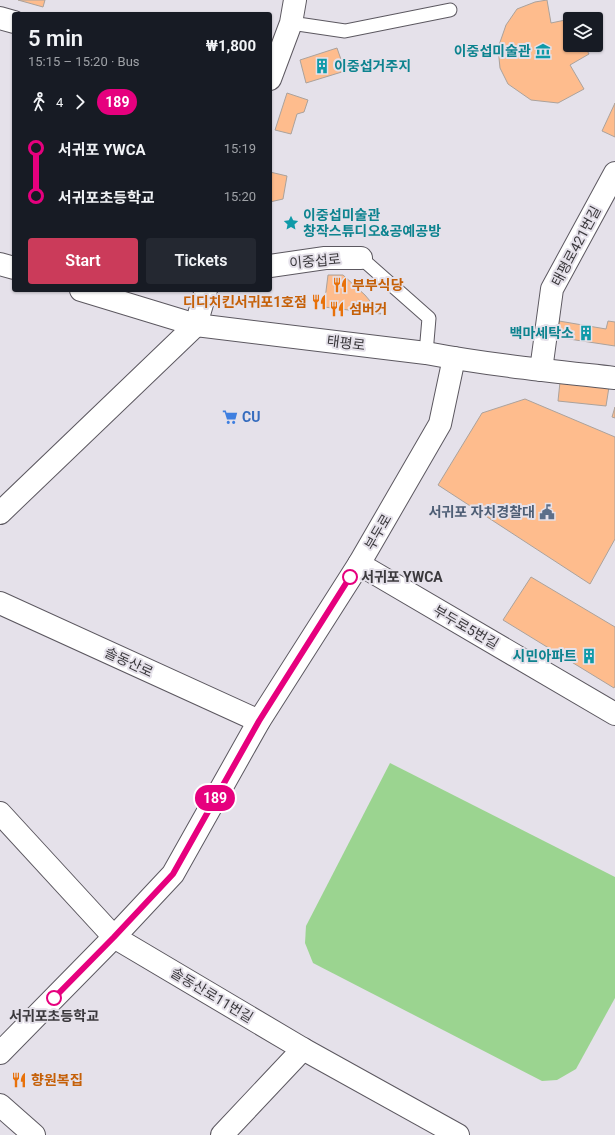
<!DOCTYPE html>
<meta charset="utf-8">
<style>
:root{--surface:#171b24;--page:#242831;--text:#f1f3f6;--muted:#9ea1a6;--accent:#cb3b5a}
body{margin:0;font-family:Roboto,"Noto Sans KR",sans-serif;background:var(--page);color:var(--text);height:100vh;display:flex;flex-direction:column;font-size:15px;white-space:nowrap}
*{box-sizing:border-box;margin:0}
p{font-size:13px;color:var(--muted)}
.icon{flex:none;width:22px;height:22px;fill:none;stroke:currentColor;stroke-width:2;stroke-linecap:round;stroke-linejoin:round}
.map{position:relative;flex:1;overflow:hidden}
.sheet{position:absolute;left:12px;top:12px;width:260px;height:280px;display:flex;flex-direction:column;background:var(--surface);border-radius:4px;box-shadow:0 1px 3px #0004}
.sheet>*{flex:none}
.badge{padding:0 8px;border-radius:13px;font-size:14px;line-height:26px}
.fabs{position:absolute;left:563px;top:12px;display:grid;gap:8px}
.fabs a{display:grid;place-items:center;width:40px;height:40px;border-radius:4px;background:var(--surface);box-shadow:0 1px 3px #0004;font-size:20px}
.map>.badge{position:absolute;translate:-50% -50%;box-shadow:0 0 0 2px #fff}
.legs{display:flex;align-items:center;gap:6px;height:44px;padding:0 16px;font-size:13px}
.legs p{margin-inline-start:auto}
.headline{display:flex;align-items:center;justify-content:space-between;height:68px;padding:0 16px}
h1{font-size:22px;font-weight:600;line-height:30px}
.button{display:flex;gap:8px;margin-top:auto;padding:8px 16px}
.button a{flex:1;height:46px;border-radius:4px;background:var(--accent);color:#fff;font-size:16px;font-weight:600;line-height:46px;text-align:center}
.button a+a{background:var(--page);color:var(--text)}
ul{padding:0 16px;list-style:none}
li{display:flex;align-items:center;gap:14px;height:48px;font-size:15px}
li i{display:grid;place-items:center;width:6px;height:100%;margin:0 5px;background:currentColor}
li i::after{content:'';width:10px;height:10px;margin:-5px;border:3px solid;border-radius:50%;background:var(--surface)}
li p{margin-inline-start:auto}
li:first-child i{background:linear-gradient(#0000 50%,currentColor 0)}
li:last-child i{background:linear-gradient(currentColor 50%,#0000 0)}
.map>svg:first-child{display:block}
.green{fill:#9bd490}
.building{fill:#febc8d;stroke:#aba29c}
.lines{fill:none;stroke-linecap:round;stroke-linejoin:round}
.lane-casing{stroke:#5c5860;stroke-width:15}
.street-casing{stroke:#5c5860;stroke-width:24}
.secondary-casing{stroke:#5c5860;stroke-width:24}
.lane{stroke:#fff;stroke-width:13}
.street{stroke:#fff;stroke-width:22}
.secondary{stroke:#fff;stroke-width:22}
.line-1-casing{stroke:#fff;stroke-width:9}
.line-1{stroke:#e6007e;stroke-width:6}
.stop-1-dot{fill:#fff;stroke:#e6007e;stroke-width:2}
.labels{text-anchor:middle;stroke-width:4;stroke-linejoin:round;paint-order:stroke}
.culture-label{font-size:14px;font-weight:bold;fill:#0d838f;stroke:#e5e1ea;text-anchor:end}
.street-label{font-size:14px;fill:#3b393d;stroke:#e5e1ea}
.food-label{font-size:14px;font-weight:bold;fill:#c56008;stroke:#e5e1ea;text-anchor:start}
.shop-label{font-size:14px;font-weight:bold;fill:#366cbe;stroke:#e5e1ea;text-anchor:start}
.service-label{font-size:14px;font-weight:bold;fill:#4e5e75;stroke:#e5e1ea;text-anchor:end}
.stop-label{font-size:14px;font-weight:bold;fill:#3b393d;stroke:#e5e1ea;text-anchor:start}
</style>
<div class="map">
<svg width="615" height="1135" viewBox="0 0 615 1135">
<rect width="100%" height="100%" fill="#e5e1ea"/>
<polygon class="green" points="390,763 615,877 615,998 576,1069 557,1080 542,1081 313,963 305,943 306,926"/>
<g class="building">
<polygon points="18,0 45,0 43,7"/>
<polygon points="547,0 551,23 570,19 570,45 584,45 589,54 570,65 584,89 558,103 531,100 508,84 500,68 498,48 506,25 517,9 535,2"/>
<polygon points="337,48 345,71 306,83 300,60"/>
<polygon points="287,93 308,100 304,112 297,114 291,134 275,130"/>
<polygon points="615,103 615,137 602,131"/>
<polygon points="270,172 287,176 283,199 270,202"/>
<polygon points="328,275 343,275 365,295 381,314 324,307"/>
<polygon points="559,321 606,329 608,321 615,322 615,346 556,337"/>
<polygon points="560,382 609,387 606,406 558,401"/>
<polygon points="525,399 615,437 615,539 590,584 438,485 482,413"/>
<polygon points="615,407 615,418 612,417"/>
<polygon points="531,577 615,627 615,686 614,688 503,620"/>
</g>
<g class="lines">
<g class="lane-casing">
<g id="lane">
<polyline points="291,23 345,31 450,10"/>
<polyline points="361,258 429,318 426,353"/>
</g>
</g>
<g class="street-casing">
<g id="street">
<polyline points="0,18 14,22"/>
<polyline points="270,79 291,23 295,0"/>
<polyline points="270,266 325,258 361,258"/>
<polyline points="541,370 552,289 615,173"/>
<polyline points="0,513 196,325 206,290"/>
<polyline points="359,564 615,714"/>
<polyline points="0,603 259,721"/>
<polyline points="0,813 114,937 303,1049 458,1135"/>
<polyline points="0,1105 34,1135"/>
<polyline points="222,1135 303,1049"/>
</g>
</g>
<g class="secondary-casing">
<g id="secondary">
<polyline points="0,264 14,268"/>
<path d="M81,290L196,325L426,353C489,365 552,371 615,378"/>
<polyline points="0,1053 114,937 173,874 259,721 359,564 440,424 454,358"/>
</g>
</g>
<use href="#lane" class="lane"/>
<use href="#street" class="street"/>
<use href="#secondary" class="secondary"/>
</g>
<g class="lines">
<g class="line-1-casing">
<polyline id="line-1" points="54,998 114,937 173,874 259,721 350,577"/>
</g>
<use href="#line-1" class="line-1"/>
</g>
<defs>
<g id="museum-bare" transform="scale(1.2)"><path d="M0-6L6-3V-2H-6V-3ZM-5-1h2V3h-2ZM-1-1h2V3h-2ZM3-1h2V3H3ZM-6 4H6V6H-6Z" fill="#0f9aa8" stroke="#e5e1ea" stroke-width="2.5" paint-order="stroke"/></g>
<g id="building-bare" transform="scale(1.2)"><path d="M-4-6H4V6H1V3H-1V6H-4ZM-2.5-4.3h1.7v1.8h-1.7ZM.8-4.3h1.7v1.8H.8ZM-2.5-1h1.7V.8h-1.7ZM.8-1h1.7V.8H.8Z" fill="#0f9aa8" stroke="#e5e1ea" stroke-width="2.5" paint-order="stroke"/></g>
<g id="sight-bare" transform="scale(1.2)"><path d="M0-6L1.8-2.2L6-1.7L2.9 1.2L3.7 5.4L0 3.3L-3.7 5.4L-2.9 1.2L-6-1.7L-1.8-2.2Z" fill="#0f9aa8" stroke="#e5e1ea" stroke-width="2.5" paint-order="stroke"/></g>
<g id="restaurant-bare" transform="scale(1.2)"><path d="M-5-6h1v4h1v-4h1v4h1v-4h1v5L-1.5 .5V6h-2V.5L-5-1ZM5-6V6H3V1.5H1.5Q1.5-4 5-6Z" fill="#e8710a" stroke="#e5e1ea" stroke-width="2.5" paint-order="stroke"/></g>
<g id="supermarket-bare" transform="scale(1.2)"><path d="M-6-5.5h2.5l.6 2H6L4.5 2H-2.5L-4.4-4H-6ZM-1.5 3.2a1.3 1.3 0 1 0 .1 0ZM3 3.2a1.3 1.3 0 1 0 .1 0Z" fill="#3f7fe0" stroke="#e5e1ea" stroke-width="2.5" paint-order="stroke"/></g>
<g id="civic-bare" transform="scale(1.2)"><path d="M-.6-6.5H3V-4.5H.6V-3L4-1V1h2V6H-6V1h2V-1L-.6-3ZM-1.2 2.5V6h2.4V2.5Z" fill="#5c6f8a" stroke="#e5e1ea" stroke-width="2.5" paint-order="stroke"/></g>
</defs>
<g fill-rule="evenodd">
<use href="#museum-bare" x="543" y="51"/>
<use href="#building-bare" x="322" y="66"/>
<use href="#sight-bare" x="291" y="223"/>
<use href="#restaurant-bare" x="340" y="285"/>
<use href="#restaurant-bare" x="319" y="302"/>
<use href="#restaurant-bare" x="337" y="309"/>
<use href="#building-bare" x="586" y="333"/>
<use href="#supermarket-bare" x="230" y="417"/>
<use href="#civic-bare" x="547" y="512"/>
<use href="#building-bare" x="589" y="656"/>
<use href="#restaurant-bare" x="19" y="1080"/>
</g>
<g class="stop-1-dot">
<circle cx="350" cy="577" r="7"/>
<circle cx="54" cy="998" r="7"/>
</g>
<g class="labels">
<g class="culture-label">
<text x="531" y="56">이중섭미술관</text>
<text x="334" y="71" text-anchor="start">이중섭거주지</text>
<text x="303" y="220" text-anchor="start">이중섭미술관<tspan x="303" dy="16">창작스튜디오&amp;공예공방</tspan></text>
<text x="574" y="338">백마세탁소</text>
<text x="577" y="661">시민아파트</text>
</g>
<g class="street-label">
<text transform="translate(576 246) rotate(-62)" y="5">태평로421번길</text>
<text transform="translate(315 261) rotate(-5)" y="5">이중섭로</text>
<text transform="translate(346 343) rotate(7)" y="5">태평로</text>
<text transform="translate(378 532) rotate(-60)" y="5">부두로</text>
<text transform="translate(466 627) rotate(30)" y="5">부두로5번길</text>
<text transform="translate(129 662) rotate(25)" y="5">솔동산로</text>
<text transform="translate(212 995) rotate(31)" y="5">솔동산로11번길</text>
</g>
<g class="food-label">
<text x="352" y="290">부부식당</text>
<text x="307" y="307" text-anchor="end">디디치킨서귀포1호점</text>
<text x="349" y="314">섬버거</text>
<text x="31" y="1085">향원복집</text>
</g>
<g class="shop-label">
<text x="242" y="422">CU</text>
</g>
<g class="service-label">
<text x="535" y="517">서귀포 자치경찰대</text>
</g>
<g class="stop-label">
<text x="361" y="582">서귀포 YWCA</text>
<text x="54" y="1021" text-anchor="middle">서귀포초등학교</text>
</g>
</g>
</svg>
<div class="fabs">
<a><svg class="icon" aria-label="layers" viewBox="0 0 24 24"><path d="M12 4l9 5-9 5-9-5zM3 14l9 5 9-5"/></svg></a>
</div>
<b class="badge" style="left:215px;top:798px;background:#e6007e;color:#fff">189</b>
<section class="sheet">
<div class="headline"><div><h1>5 min</h1><p>15:15 – 15:20 · Bus</p></div><b>₩1,800</b></div>
<div class="legs"><svg class="icon" aria-label="walk" viewBox="0 0 24 24"><circle cx="13" cy="4" r="2"/><path d="M13 8l-2 6 4 7M11 14l-3 7M7 12l3-4h3l4 4"/></svg>4<svg class="icon" aria-label="forward" viewBox="0 0 24 24"><path d="M9 5l7 7-7 7"/></svg><b class="badge" style="background:#e6007e;color:#fff">189</b></div>
<ul>
<li><i style="color:#e6007e"></i><b>서귀포 YWCA</b><p>15:19</p></li>
<li><i style="color:#e6007e"></i><b>서귀포초등학교</b><p>15:20</p></li>
</ul>
<div class="button"><a>Start</a><a>Tickets</a></div>
</section>
</div>
